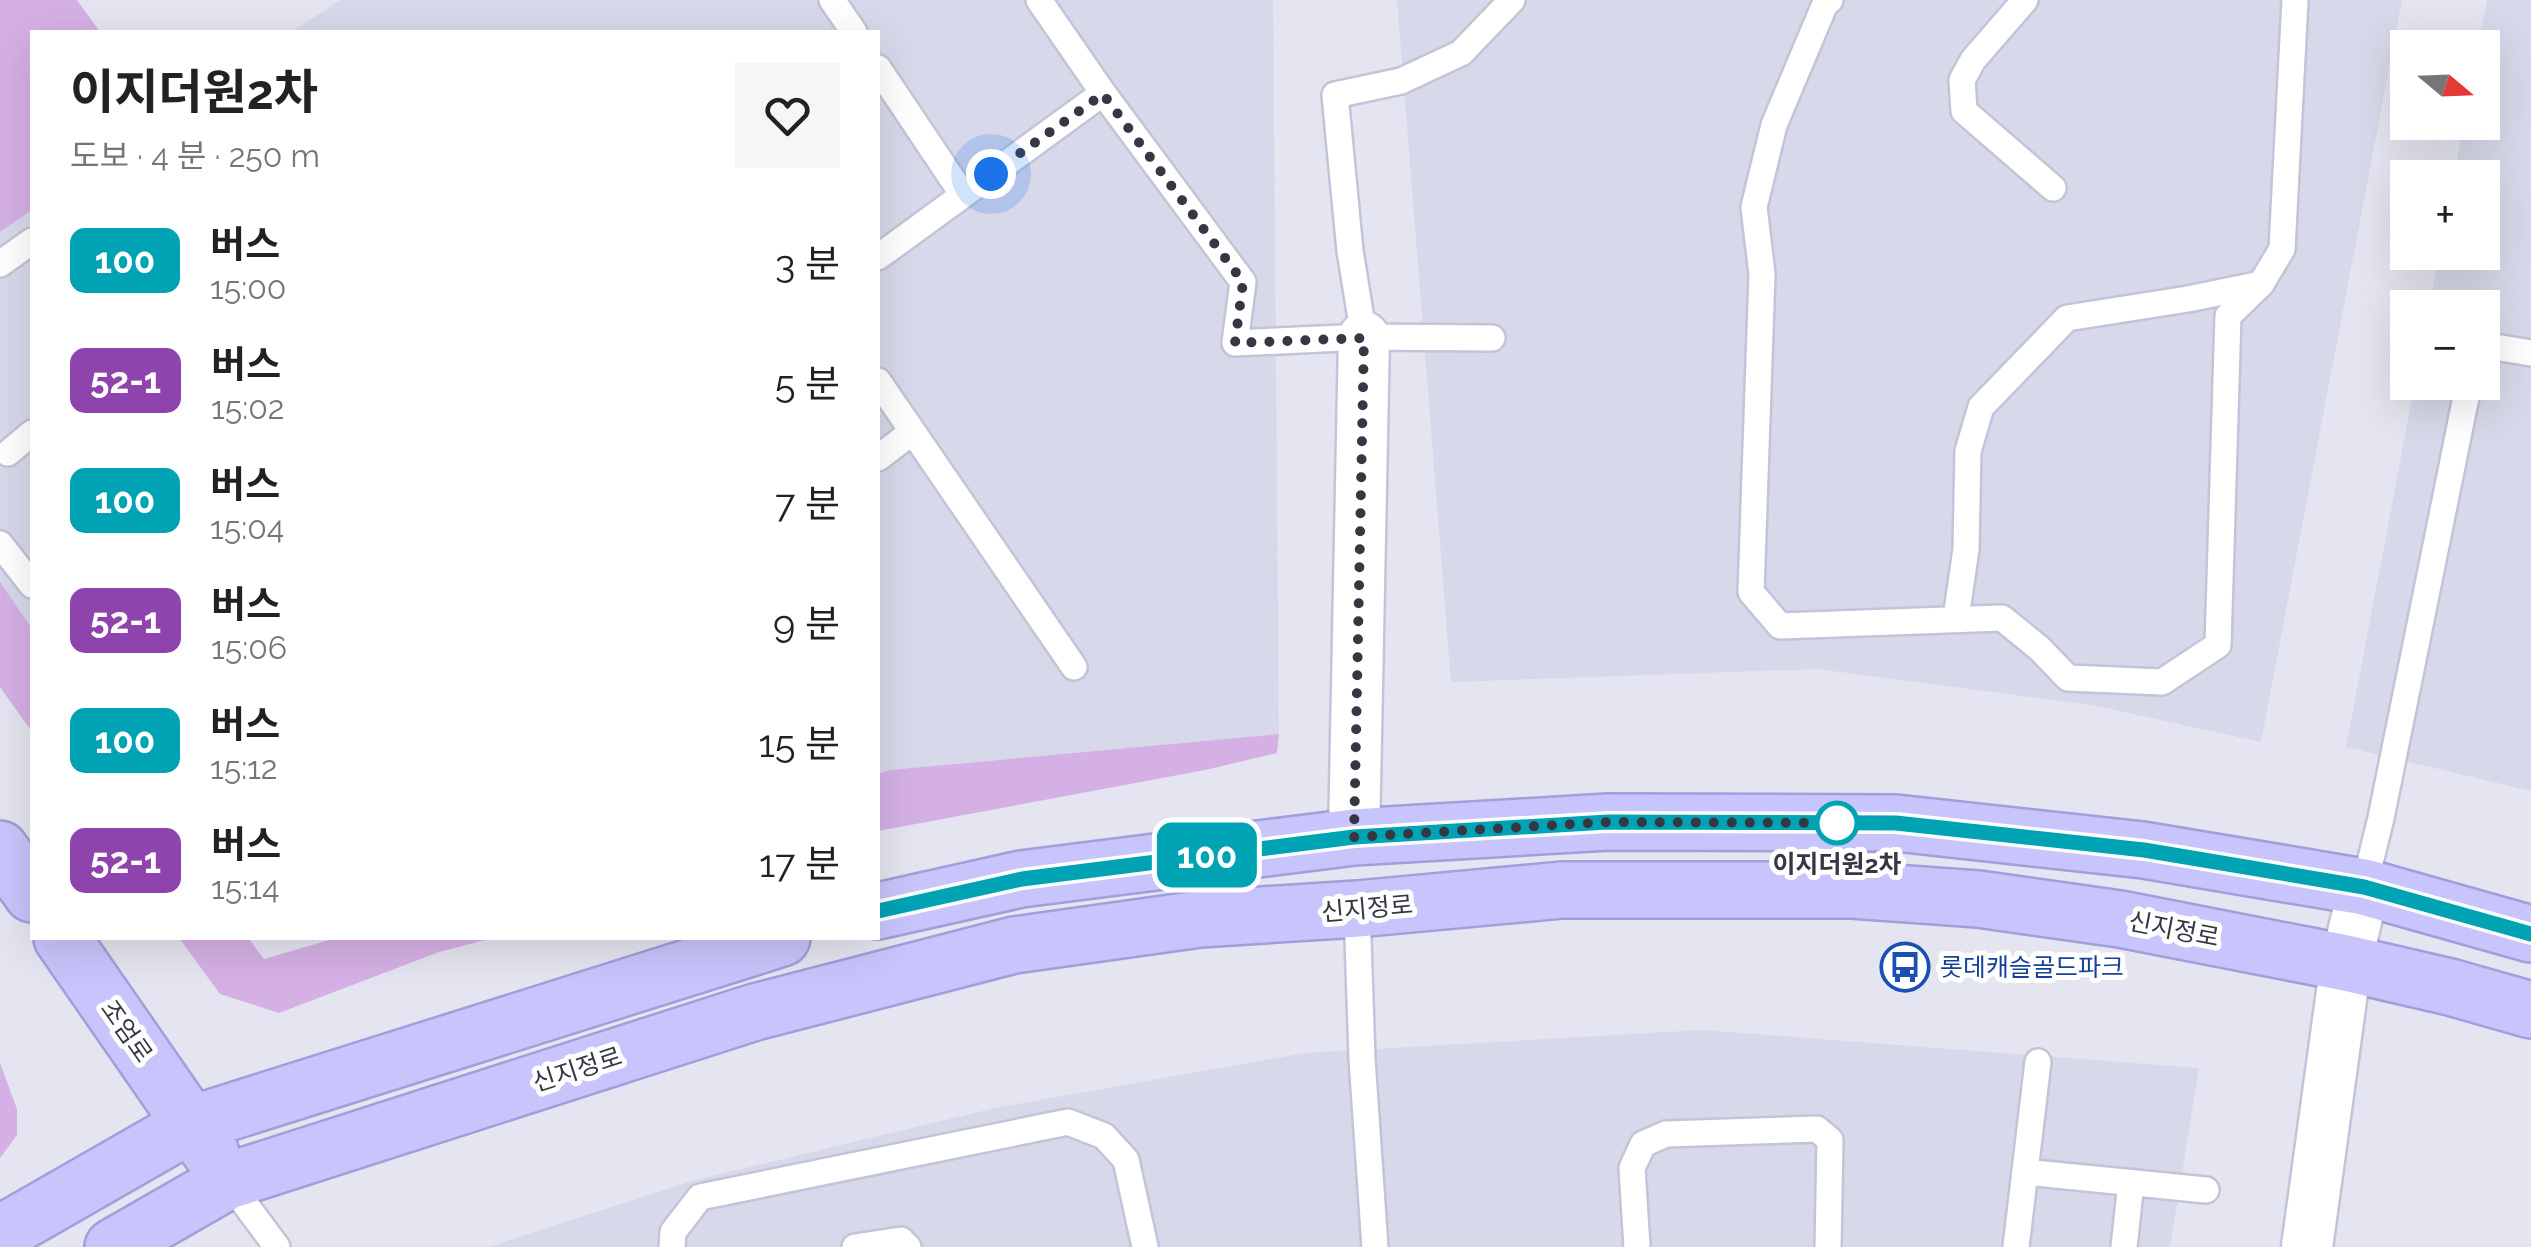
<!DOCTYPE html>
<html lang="ko">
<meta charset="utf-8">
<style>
:root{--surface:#fff;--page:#f6f6f6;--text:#222;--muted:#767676}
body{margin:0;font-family:Raleway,"Noto Sans KR",sans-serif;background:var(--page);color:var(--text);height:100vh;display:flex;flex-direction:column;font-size:38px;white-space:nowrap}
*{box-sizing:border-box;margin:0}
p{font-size:32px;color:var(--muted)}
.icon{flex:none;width:55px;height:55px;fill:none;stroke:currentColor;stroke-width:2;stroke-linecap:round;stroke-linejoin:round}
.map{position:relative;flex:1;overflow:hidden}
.details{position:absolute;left:30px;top:30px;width:850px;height:910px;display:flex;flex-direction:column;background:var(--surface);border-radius:0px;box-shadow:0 10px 40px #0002}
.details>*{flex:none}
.badge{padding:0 20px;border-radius:15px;font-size:35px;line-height:65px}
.needle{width:65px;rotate:109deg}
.controls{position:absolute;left:2390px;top:30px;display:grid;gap:20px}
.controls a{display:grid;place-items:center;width:110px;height:110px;border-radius:0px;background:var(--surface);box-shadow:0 10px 40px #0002;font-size:50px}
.you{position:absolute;width:50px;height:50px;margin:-25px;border:8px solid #fff;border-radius:50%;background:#1a73e8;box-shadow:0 0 0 15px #1a73e833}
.map>.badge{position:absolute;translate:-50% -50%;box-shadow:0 0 0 5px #fff}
.round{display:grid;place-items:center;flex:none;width:105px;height:105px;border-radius:0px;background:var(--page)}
.head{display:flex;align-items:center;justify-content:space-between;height:170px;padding:0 40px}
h1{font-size:48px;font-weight:700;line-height:75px}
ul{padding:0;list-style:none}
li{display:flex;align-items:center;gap:30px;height:120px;padding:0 40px}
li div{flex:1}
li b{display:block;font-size:38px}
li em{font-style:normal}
li .badge{min-width:110px;font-weight:700;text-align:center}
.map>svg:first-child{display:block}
.residential{fill:#d7d8e9}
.green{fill:#d5b0e4}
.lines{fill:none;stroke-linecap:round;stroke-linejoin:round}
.lane-casing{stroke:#c2c4d7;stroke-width:30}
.street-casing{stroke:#c2c4d7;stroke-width:55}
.secondary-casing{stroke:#a09fdb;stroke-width:60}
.lane{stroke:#fff;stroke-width:25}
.street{stroke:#fff;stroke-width:50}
.secondary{stroke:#c7c5fb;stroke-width:55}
.line-casing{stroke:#fff;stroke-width:22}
.line{stroke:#00a3b4;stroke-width:15}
.walk{stroke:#353743;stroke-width:10;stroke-dasharray:0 18}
.stop-dot{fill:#fff;stroke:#00a3b4;stroke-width:5}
.labels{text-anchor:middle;stroke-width:10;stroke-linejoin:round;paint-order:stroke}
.stop-label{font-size:25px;font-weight:bold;fill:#353743;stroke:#fff}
.street-label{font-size:25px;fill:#353743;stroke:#fff}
.transit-label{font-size:25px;fill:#164399;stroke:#fff;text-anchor:start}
</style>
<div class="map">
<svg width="2531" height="1247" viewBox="0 0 2531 1247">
<rect width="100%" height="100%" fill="#e5e5f1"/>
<g class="residential">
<polygon points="340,0 1273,0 1279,734 890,770 878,774 878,32 292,32"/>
<polygon points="1397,0 2402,0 2261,742 2092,705 1818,669 1451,682"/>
<polygon points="2487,0 2531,0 2531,791 2346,747 2415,383 2482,382 2482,308 2429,307 2439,253 2482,252 2482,178 2454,177 2464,123 2482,122 2482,48 2478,47"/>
<polygon points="32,210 32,637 0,591 0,232"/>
<polygon points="1702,1030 2199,1068 2170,1247 488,1247 695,1180 995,1108 1305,1053"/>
</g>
<g class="green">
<polygon points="0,0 77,0 100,32 32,32 32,210 0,232"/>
<polygon points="0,582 32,629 32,732 0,687"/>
<polygon points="1279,734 1277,753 1205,770 878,831 878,774 890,770"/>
<polygon points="179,938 248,938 264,959 336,938 493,938 439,952 279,1013 220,994"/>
<polygon points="0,1063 17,1109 17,1135 0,1158"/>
</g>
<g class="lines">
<g class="lane-casing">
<g id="lane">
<polyline points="832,0 854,32"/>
<polyline points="1039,0 1103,93 1243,282 1235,343 1364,337 1492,338"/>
<polyline points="1830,0 1825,4 1774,125 1754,207 1762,274 1751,592 1780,626 2002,618 2039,648 2068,678 2162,682 2218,645 2228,316 2261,284 2282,249 2295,0"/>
<polyline points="2025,0 1973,60 1962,80 1964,111 2053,188"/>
<polyline points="878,68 963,195"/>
<polyline points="878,257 1103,93"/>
<polyline points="0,264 32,241"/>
<polyline points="1364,337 1350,251 1335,95 1401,81 1461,53 1512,0"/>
<polyline points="2482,345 2531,353"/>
<polyline points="878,381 1074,667"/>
<polyline points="8,453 32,433"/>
<polyline points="878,458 912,432"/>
<polyline points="0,544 32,585"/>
<polyline points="1956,618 1966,549 1968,451 1981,407 2067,318 2188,299 2261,284"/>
<polyline points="2364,887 2381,818 2469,382"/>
<polyline points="1357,909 1362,1059 1375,1247"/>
<polyline points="2025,1172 2206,1190"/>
<polyline points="228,1181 277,1247"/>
<polyline points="672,1247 673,1232 700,1197 1068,1122 1104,1136 1126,1160 1145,1247"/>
<polyline points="855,1247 901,1240 908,1247"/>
<polyline points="1637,1247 1632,1168 1643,1144 1666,1134 1817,1129 1830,1140 1828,1247"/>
<polyline points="2016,1247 2038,1062"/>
<polyline points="2124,1247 2131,1183"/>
</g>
</g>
<g class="street-casing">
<g id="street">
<polyline points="1354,837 1364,337"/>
<polyline points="2307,1247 2346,963 2364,887"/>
</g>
</g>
<g class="secondary-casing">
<g id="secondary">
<polyline points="0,849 32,894"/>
<polyline points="878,911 1021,879 1354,837 1608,822 1896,823 2143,850 2364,887 2531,934"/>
<polyline points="62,938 211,1153"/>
<polyline points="0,1234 192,1124 782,938"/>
<polyline points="113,1247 228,1181 755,1012 1014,945 1200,919 1357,909 1562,890 1852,890 1978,899 2120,919 2346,963 2450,987 2531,1010"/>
</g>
</g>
<use href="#lane" class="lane"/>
<use href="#street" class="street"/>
<use href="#secondary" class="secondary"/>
</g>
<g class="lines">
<g class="line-casing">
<polyline id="line" points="878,911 1022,879 1354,837 1608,822 1896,823 2144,850 2364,887 2531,934"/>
</g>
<use href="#line" class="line"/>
<polyline class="walk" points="991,174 1103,94 1243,282 1235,343 1364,338 1354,837 1608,822 1837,823"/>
</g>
<defs>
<g id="bus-ring" transform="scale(2.5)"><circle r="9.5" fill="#fff" stroke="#1a4fb4" stroke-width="1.5"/><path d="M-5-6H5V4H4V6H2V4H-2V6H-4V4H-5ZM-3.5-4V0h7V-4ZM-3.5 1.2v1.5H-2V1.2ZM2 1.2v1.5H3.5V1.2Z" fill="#1a4fb4"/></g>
</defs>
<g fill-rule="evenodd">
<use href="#bus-ring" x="1905" y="967"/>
</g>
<circle class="stop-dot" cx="1837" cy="823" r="20"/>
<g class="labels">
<g class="stop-label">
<text x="1837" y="873">이지더원2차</text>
</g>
<g class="street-label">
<text transform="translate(1367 908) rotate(-5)" y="9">신지정로</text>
<text transform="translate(2174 929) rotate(11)" y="9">신지정로</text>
<text transform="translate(127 1031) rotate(55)" y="9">조엄로</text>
<text transform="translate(577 1069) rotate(-18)" y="9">신지정로</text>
</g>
<g class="transit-label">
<text x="1940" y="976">롯데캐슬골드파크</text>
</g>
</g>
</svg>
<div class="controls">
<a><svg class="needle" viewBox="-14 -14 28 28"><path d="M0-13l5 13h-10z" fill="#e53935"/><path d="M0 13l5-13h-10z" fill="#767676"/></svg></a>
<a>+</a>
<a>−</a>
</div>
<div class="you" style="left:991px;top:174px"></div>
<b class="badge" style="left:1207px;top:855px;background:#00a3b4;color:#fff">100</b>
<section class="details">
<div class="head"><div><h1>이지더원2차</h1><p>도보 · 4 분 · 250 m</p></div><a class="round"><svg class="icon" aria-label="heart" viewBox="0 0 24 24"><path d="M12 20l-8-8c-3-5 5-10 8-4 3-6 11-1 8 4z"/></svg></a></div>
<ul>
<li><span class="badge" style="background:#00a3b4;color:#fff">100</span><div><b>버스</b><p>15:00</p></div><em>3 분</em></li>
<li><span class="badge" style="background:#8e44ad;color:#fff">52-1</span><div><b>버스</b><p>15:02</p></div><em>5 분</em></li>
<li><span class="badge" style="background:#00a3b4;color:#fff">100</span><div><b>버스</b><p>15:04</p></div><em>7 분</em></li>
<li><span class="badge" style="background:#8e44ad;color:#fff">52-1</span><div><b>버스</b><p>15:06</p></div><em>9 분</em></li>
<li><span class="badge" style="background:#00a3b4;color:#fff">100</span><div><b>버스</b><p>15:12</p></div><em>15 분</em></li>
<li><span class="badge" style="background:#8e44ad;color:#fff">52-1</span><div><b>버스</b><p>15:14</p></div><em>17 분</em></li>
</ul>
</section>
</div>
